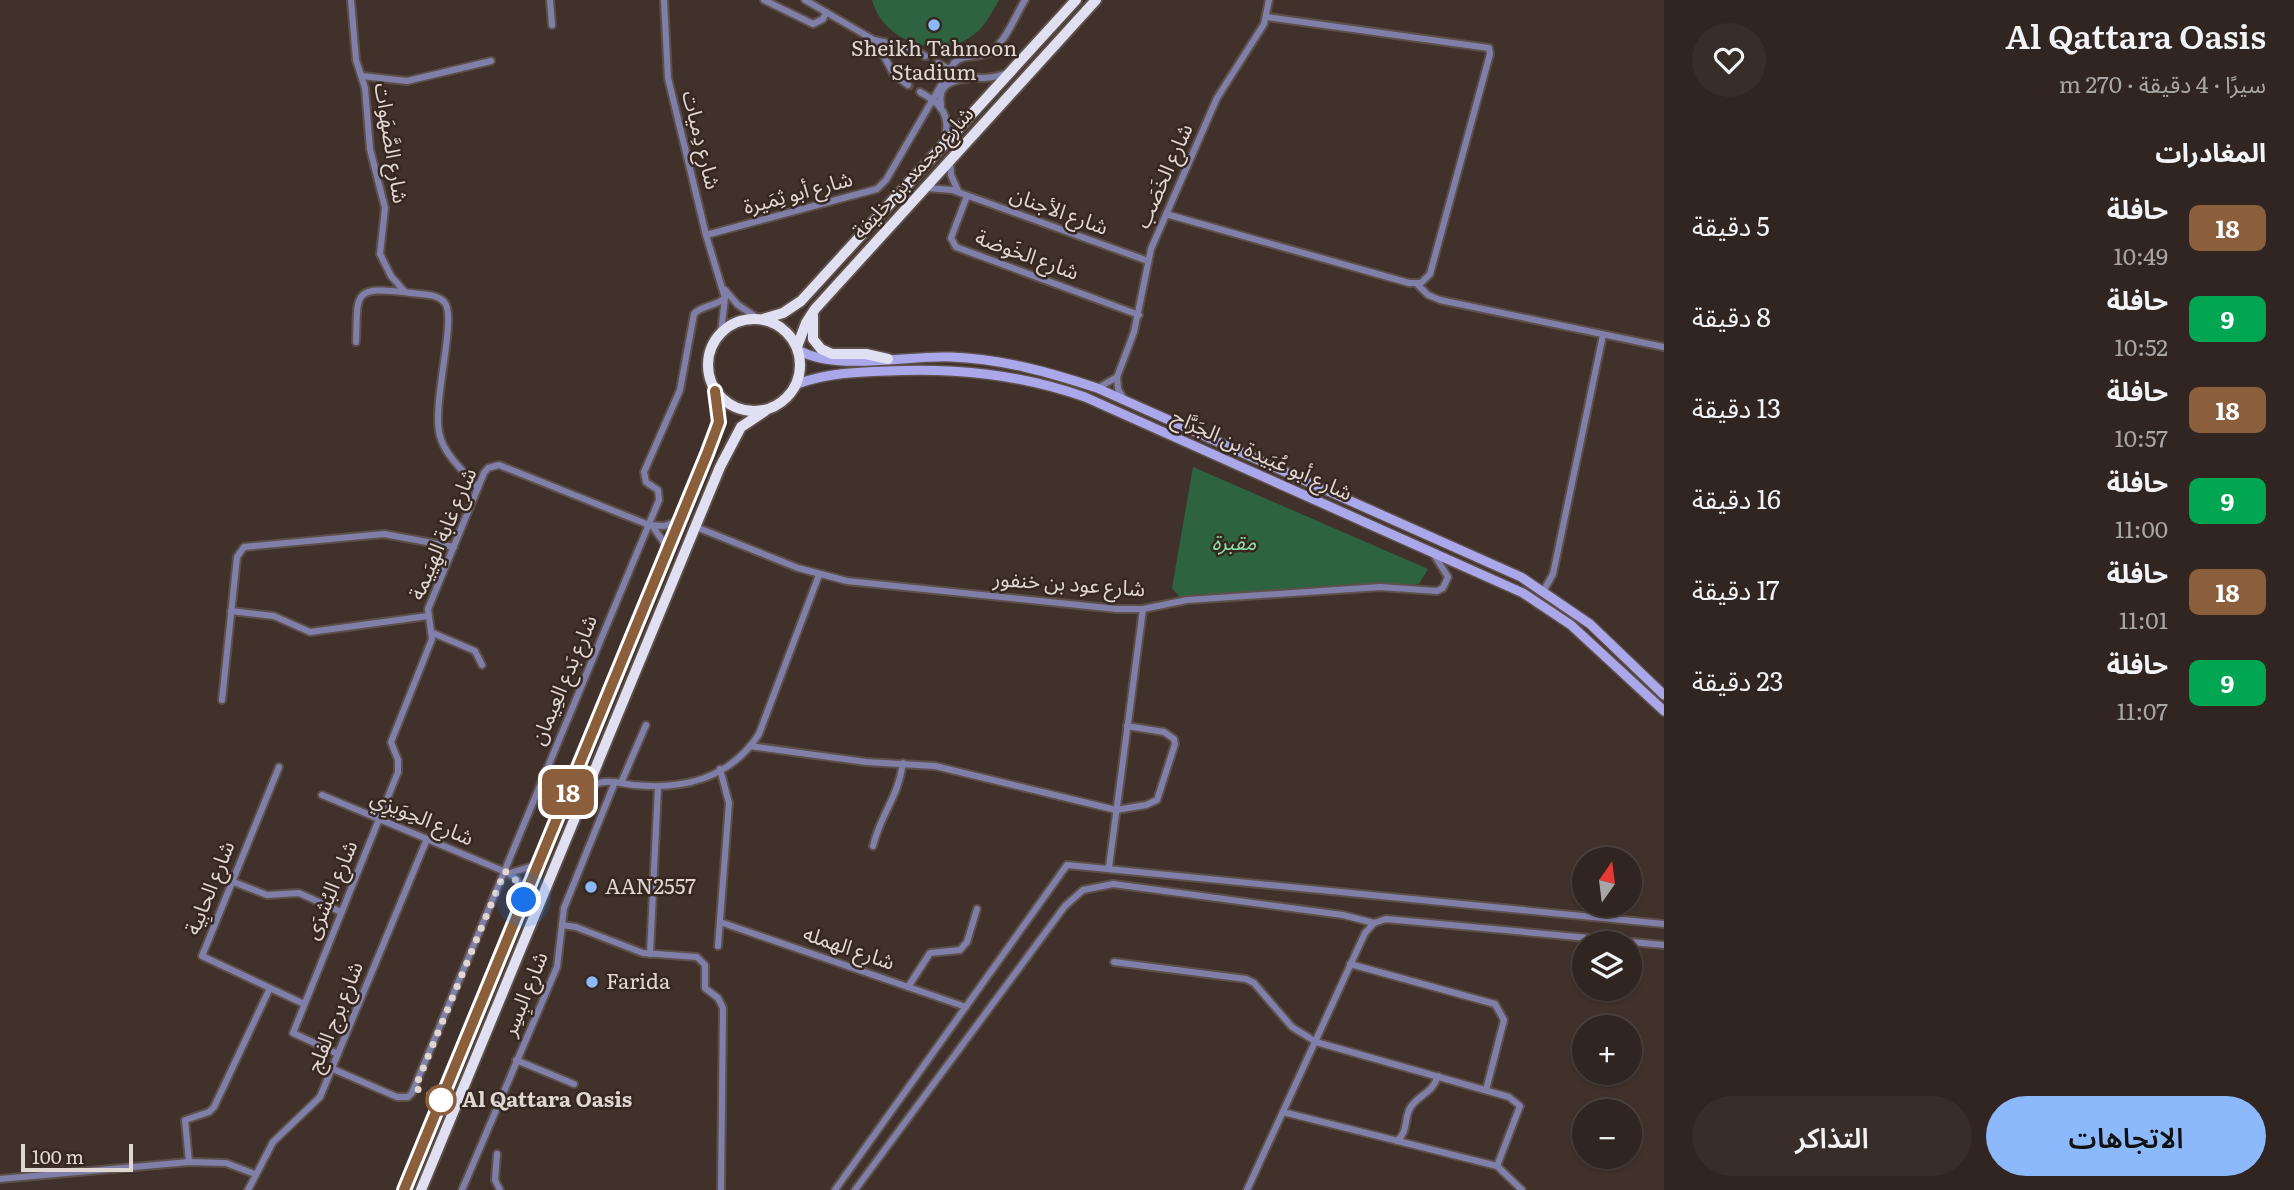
<!DOCTYPE html>
<html lang="ar">
<meta charset="utf-8">
<style>
:root{--surface:#302520;--page:#382d29;--text:#f1f3f6;--muted:#a8a5a5;--line:#4b423e;--accent:#8bb9fc}
body{margin:0;font-family:Literata,"Noto Sans Arabic",serif;background:var(--page);color:var(--text);direction:rtl;height:100vh;display:flex;flex-direction:column;font-size:26px;white-space:nowrap}
*{box-sizing:border-box;margin:0}
p{font-size:23px;color:var(--muted)}
.icon{flex:none;width:38px;height:38px;fill:none;stroke:currentColor;stroke-width:2;stroke-linecap:round;stroke-linejoin:round}
.map{position:relative;flex:1;overflow:hidden;direction:ltr}
.panel{display:flex;flex-direction:column;background:var(--surface);width:630px}
.panel>*{flex:none}
.badge{padding:0 14px;border-radius:10px;font-size:24px;line-height:46px}
.needle{width:46px;rotate:14deg}
.controls{position:absolute;left:1572px;top:847px;display:grid;gap:14px}
.controls a{display:grid;place-items:center;width:70px;height:70px;border-radius:50%;background:var(--surface);box-shadow:0 2px 5px #0004,0 0 0 2px var(--line);font-size:35px}
.scale{position:absolute;left:21px;bottom:18px;width:112px;box-sizing:border-box;padding-left:7px;border:4px solid #e0d6d2;border-top:0;font-size:19px;line-height:24px;white-space:nowrap;color:#e0d6d2;-webkit-text-stroke:5px #362721;paint-order:stroke}
.you{position:absolute;width:35px;height:35px;margin:-18px;border:5px solid #fff;border-radius:50%;background:#1a73e8;box-shadow:0 0 0 10px #1a73e833}
.map>.badge{position:absolute;translate:-50% -50%;box-shadow:0 0 0 4px #fff}
h2{padding:0 28px;font-size:26px;line-height:63px}
.round{display:grid;place-items:center;flex:none;width:74px;height:74px;border-radius:37px;background:var(--page)}
.summary{display:flex;align-items:center;justify-content:space-between;height:119px;padding:0 28px}
h1{font-size:33px;font-weight:600;line-height:52px}
.button{display:flex;gap:14px;margin-top:auto;padding:14px 28px}
.button a{flex:1;height:80px;border-radius:42px;background:var(--accent);color:#111;font-size:28px;font-weight:600;line-height:80px;text-align:center}
.button a+a{background:var(--page);color:var(--text)}
ul{padding:0;list-style:none}
li{display:flex;align-items:center;gap:21px;height:91px;padding:0 28px}
li div{flex:1}
li b{display:block;font-size:26px}
li em{font-style:normal}
li .badge{min-width:77px;font-weight:700;text-align:center}
main{display:flex;flex:1;min-height:0}
.map>svg:first-child{display:block}
.green{fill:#2e6342}
.lines{fill:none;stroke-linecap:round;stroke-linejoin:round}
.minor-tunnel{stroke:#584a44;stroke-width:6;stroke-dasharray:6 3;stroke-linecap:butt}
.minor-casing{stroke:#5d4f49;stroke-width:10}
.secondary-casing{stroke:#5d4f49;stroke-width:12}
.trunk-casing{stroke:#5d4f49;stroke-width:14}
.minor{stroke:#807fa9;stroke-width:6}
.secondary{stroke:#aaa8eb;stroke-width:9}
.trunk{stroke:#e0e0f2;stroke-width:10}
.line-casing{stroke:#fff;stroke-width:16}
.line{stroke:#8b5e3c;stroke-width:10}
.walk{stroke:#e0d6d2;stroke-width:7;stroke-dasharray:0 12.6}
.poi-dot{fill:#8bb9fc;stroke:#362721;stroke-width:2.5}
.stop-dot{fill:#fff;stroke:#8b5e3c;stroke-width:3.5}
.labels{text-anchor:middle;stroke-width:5;stroke-linejoin:round;paint-order:stroke}
.poi-label{font-size:21px;fill:#e0d6d2;stroke:#362721;text-anchor:start}
.street-label{font-size:21px;fill:#e0d6d2;stroke:#362721}
.park-label{font-size:21px;font-style:italic;fill:#8bdda7;stroke:#362721}
.stop-label{font-size:21px;font-weight:bold;fill:#e0d6d2;stroke:#362721;text-anchor:start}
</style>
<main>
<section class="panel">
<div class="summary"><div><h1>Al Qattara Oasis</h1><p>سيرًا · 4 دقيقة · 270 m</p></div><a class="round"><svg class="icon" aria-label="heart" viewBox="0 0 24 24"><path d="M12 20l-8-8c-3-5 5-10 8-4 3-6 11-1 8 4z"/></svg></a></div>
<h2>المغادرات</h2>
<ul>
<li><span class="badge" style="background:#8b5e3c;color:#fff">18</span><div><b>حافلة</b><p>10:49</p></div><em>5 دقيقة</em></li>
<li><span class="badge" style="background:#00a651;color:#fff">9</span><div><b>حافلة</b><p>10:52</p></div><em>8 دقيقة</em></li>
<li><span class="badge" style="background:#8b5e3c;color:#fff">18</span><div><b>حافلة</b><p>10:57</p></div><em>13 دقيقة</em></li>
<li><span class="badge" style="background:#00a651;color:#fff">9</span><div><b>حافلة</b><p>11:00</p></div><em>16 دقيقة</em></li>
<li><span class="badge" style="background:#8b5e3c;color:#fff">18</span><div><b>حافلة</b><p>11:01</p></div><em>17 دقيقة</em></li>
<li><span class="badge" style="background:#00a651;color:#fff">9</span><div><b>حافلة</b><p>11:07</p></div><em>23 دقيقة</em></li>
</ul>
<div class="button"><a>الاتجاهات</a><a>التذاكر</a></div>
</section>
<div class="map">
<svg width="1664" height="1190" viewBox="0 0 1664 1190">
<rect width="100%" height="100%" fill="#40312b"/>
<g class="green">
<path d="M872,0H999C991,14 984,29 969,38C934,60 882,39 872,0Z"/>
<polygon points="1193,467 1428,569 1419,584 1181,599 1172,588"/>
</g>
<g class="lines">
<g class="minor-tunnel">
<polyline points="925,56 938,63"/>
<polyline points="908,85 920,92"/>
</g>
<g class="minor-casing">
<g id="minor">
<path d="M351,0L356,60L365,88L370,149L385,208L380,254L391,276L405,292C417,295 437,292 445,303C457,319 431,406 440,436C445,456 466,473 478,488"/>
<polyline points="550,0 552,25"/>
<polyline points="664,0 668,78 706,235 725,298 721,332"/>
<polyline points="764,0 813,24 823,19 826,12"/>
<polyline points="805,0 874,40 910,48 925,56"/>
<polyline points="876,41 894,75 908,85"/>
<path d="M938,63C960,76 978,83 1004,74"/>
<polyline points="362,76 407,81 491,61"/>
<path d="M920,92C941,103 953,117 943,142"/>
<path d="M941,105C937,86 951,80 967,79"/>
<polyline points="950,162 951,175 958,191"/>
<polyline points="927,188 952,190 1148,261"/>
<polyline points="967,196 951,238 956,247 1139,315"/>
<polyline points="1166,214 1409,283 1421,283 1430,274 1490,54 1489,48 1267,17"/>
<path d="M706,235L877,189L886,180L954,63C964,54 974,58 986,54C1004,47 1015,16 1025,0"/>
<polyline points="1417,284 1428,295 1440,300 1664,347"/>
<polyline points="725,290 738,305 759,319"/>
<path d="M356,342C358,296 351,286 403,292"/>
<polyline points="1098,388 1117,377"/>
<polyline points="1123,398 1118,389 1117,377 1134,332 1151,249 1217,98 1264,24 1269,0"/>
<polyline points="653,527 667,547"/>
<polyline points="696,527 798,568 847,581 1117,609 1143,609 1187,600 1380,587 1437,591 1443,588 1448,577 1433,553"/>
<polyline points="1544,590 1553,574 1603,335"/>
<polyline points="231,611 274,616 310,632 428,616"/>
<polyline points="433,633 475,651 482,665"/>
<polyline points="222,700 237,557 244,547 384,534 454,547"/>
<polyline points="750,746 866,762 935,766 1116,810 1146,805 1157,800 1175,744 1174,739 1164,732 1127,726"/>
<polyline points="621,783 646,725"/>
<path d="M590,787C604,778 618,783 633,785C682,790 730,779 759,734L819,575"/>
<polyline points="322,795 508,873 517,879 524,894"/>
<path d="M873,846C881,813 898,798 903,763"/>
<polyline points="1109,867 1143,609"/>
<polyline points="510,873 536,865"/>
<polyline points="231,881 267,895 299,893 341,912"/>
<polyline points="720,922 966,1007"/>
<polyline points="562,925 576,927 643,953 697,957 705,965 705,988 718,998 723,1008 721,1190"/>
<polyline points="718,946 729,803 720,769"/>
<polyline points="650,954 658,787"/>
<polyline points="1114,962 1246,979 1254,983 1292,1027 1316,1042 1509,1097 1520,1106 1497,1166"/>
<polyline points="1350,964 1495,1004 1504,1020 1486,1090"/>
<polyline points="908,987 930,953 960,950 967,942 977,909"/>
<polyline points="270,988 304,1004"/>
<polyline points="338,1054 293,1033 398,772 398,760 391,742 432,639 428,609 484,473 488,468 499,465 649,525 664,526 678,521"/>
<polyline points="516,1060 574,1084"/>
<path d="M333,1069L397,1097H408L412,1093L659,500L658,490L646,482L644,472L680,390L694,314C700,306 714,307 725,298"/>
<polyline points="1283,1112 1497,1166 1522,1190"/>
<path d="M1397,1141C1408,1131 1404,1123 1409,1110C1416,1095 1432,1095 1438,1076"/>
<polyline points="497,1154 495,1180 500,1190"/>
<polyline points="189,1162 185,1120 209,1112 214,1107 270,988 202,956 279,767"/>
<polyline points="0,1179 189,1162 226,1163 255,1174"/>
<polyline points="248,1190 273,1142 320,1097 427,839"/>
<polyline points="462,1190 557,967 564,908 615,782"/>
<polyline points="835,1190 1067,865 1664,924"/>
<polyline points="855,1190 1065,906 1083,890 1113,884 1343,915 1374,923"/>
<polyline points="1247,1190 1365,933 1374,923 1386,919 1664,945"/>
</g>
</g>
<g class="secondary-casing">
<g id="secondary">
<path d="M798,350C838,372 906,355 951,357C1002,359 1049,372 1097,388L1521,577L1590,624L1664,695"/>
<path d="M797,384C827,373 856,372 887,371C956,368 1019,374 1085,397L1523,593L1571,625L1664,711"/>
</g>
</g>
<g class="trunk-casing">
<g id="trunk">
<polyline points="813,316 813,339 821,349 832,354 866,354 888,359"/>
<circle cx="754" cy="365" r="46"/>
<polyline points="763,319 783,313 801,301 1076,0"/>
<polyline points="797,347 806,323 815,309 1096,0"/>
<polyline points="404,1190 715,433 720,410 715,391"/>
<polyline points="421,1190 720,467 741,427 765,411"/>
</g>
</g>
<use href="#minor" class="minor"/>
<use href="#secondary" class="secondary"/>
<use href="#trunk" class="trunk"/>
</g>
<g class="lines">
<g class="line-casing">
<polyline id="line" points="404,1190 707,454 719,422 715,391"/>
</g>
<use href="#line" class="line"/>
<polyline class="walk" points="441,1100 415,1088 505,871 520,884 524,900"/>
</g>
<g class="poi-dot">
<circle cx="934" cy="25" r="7"/>
<circle cx="591" cy="887" r="7"/>
<circle cx="592" cy="982" r="7"/>
</g>
<circle class="stop-dot" cx="441" cy="1100" r="14"/>
<g class="labels">
<g class="poi-label">
<text x="934" y="56" text-anchor="middle">Sheikh Tahnoon<tspan x="934" dy="24">Stadium</tspan></text>
<text x="605" y="894">AAN2557</text>
<text x="606" y="989">Farida</text>
</g>
<g class="street-label">
<text transform="translate(701 140) rotate(76)" y="7">شارع دِميات</text>
<text transform="translate(391 143) rotate(81)" y="7">شارع الصَّهَوات</text>
<text transform="translate(913 173) rotate(-48)" y="7">شارع محمد بن خليفة</text>
<text transform="translate(1164 176) rotate(-66)" y="7">شارع الخَصَب</text>
<text transform="translate(798 193) rotate(-15)" y="7">شارع أبو ثِمَيرة</text>
<text transform="translate(1059 211) rotate(20)" y="7">شارع الأجنان</text>
<text transform="translate(1027 255) rotate(20)" y="7">شارع الخَوضة</text>
<text transform="translate(1262 455) rotate(24)" y="7">شارع أبو عُبَيدة بن الجَرَّاح</text>
<text transform="translate(443 534) rotate(-67)" y="7">شارع غابة الهِيَيمة</text>
<text transform="translate(1069 584) rotate(4)" y="7">شارع عود بن خنفور</text>
<text transform="translate(564 680) rotate(-67)" y="7">شارع بَدع العِيمان</text>
<text transform="translate(422 818) rotate(23)" y="7">شارع الحِوَيزِي</text>
<text transform="translate(210 888) rotate(-68)" y="7">شارع الحابِية</text>
<text transform="translate(331 890) rotate(-67)" y="7">شارع البُشرَى</text>
<text transform="translate(849 948) rotate(19)" y="7">شارع الهمله</text>
<text transform="translate(525 994) rotate(-68)" y="7">شارع البِسِر</text>
<text transform="translate(335 1017) rotate(-68)" y="7">شارع برج الفلج</text>
</g>
<g class="park-label">
<text x="1234" y="550">مقبرة</text>
</g>
<g class="stop-label">
<text x="462" y="1107">Al Qattara Oasis</text>
</g>
</g>
</svg>
<div class="controls">
<a><svg class="needle" viewBox="-14 -14 28 28"><path d="M0-13l5 13h-10z" fill="#e53935"/><path d="M0 13l5-13h-10z" fill="#a8a5a5"/></svg></a>
<a><svg class="icon" aria-label="layers" viewBox="0 0 24 24"><path d="M12 4l9 5-9 5-9-5zM3 14l9 5 9-5"/></svg></a>
<a>+</a>
<a>−</a>
</div>
<div class="scale">100 m</div>
<div class="you" style="left:524px;top:900px"></div>
<b class="badge" style="left:568px;top:792px;background:#8b5e3c;color:#fff">18</b>
</div>
</main>
